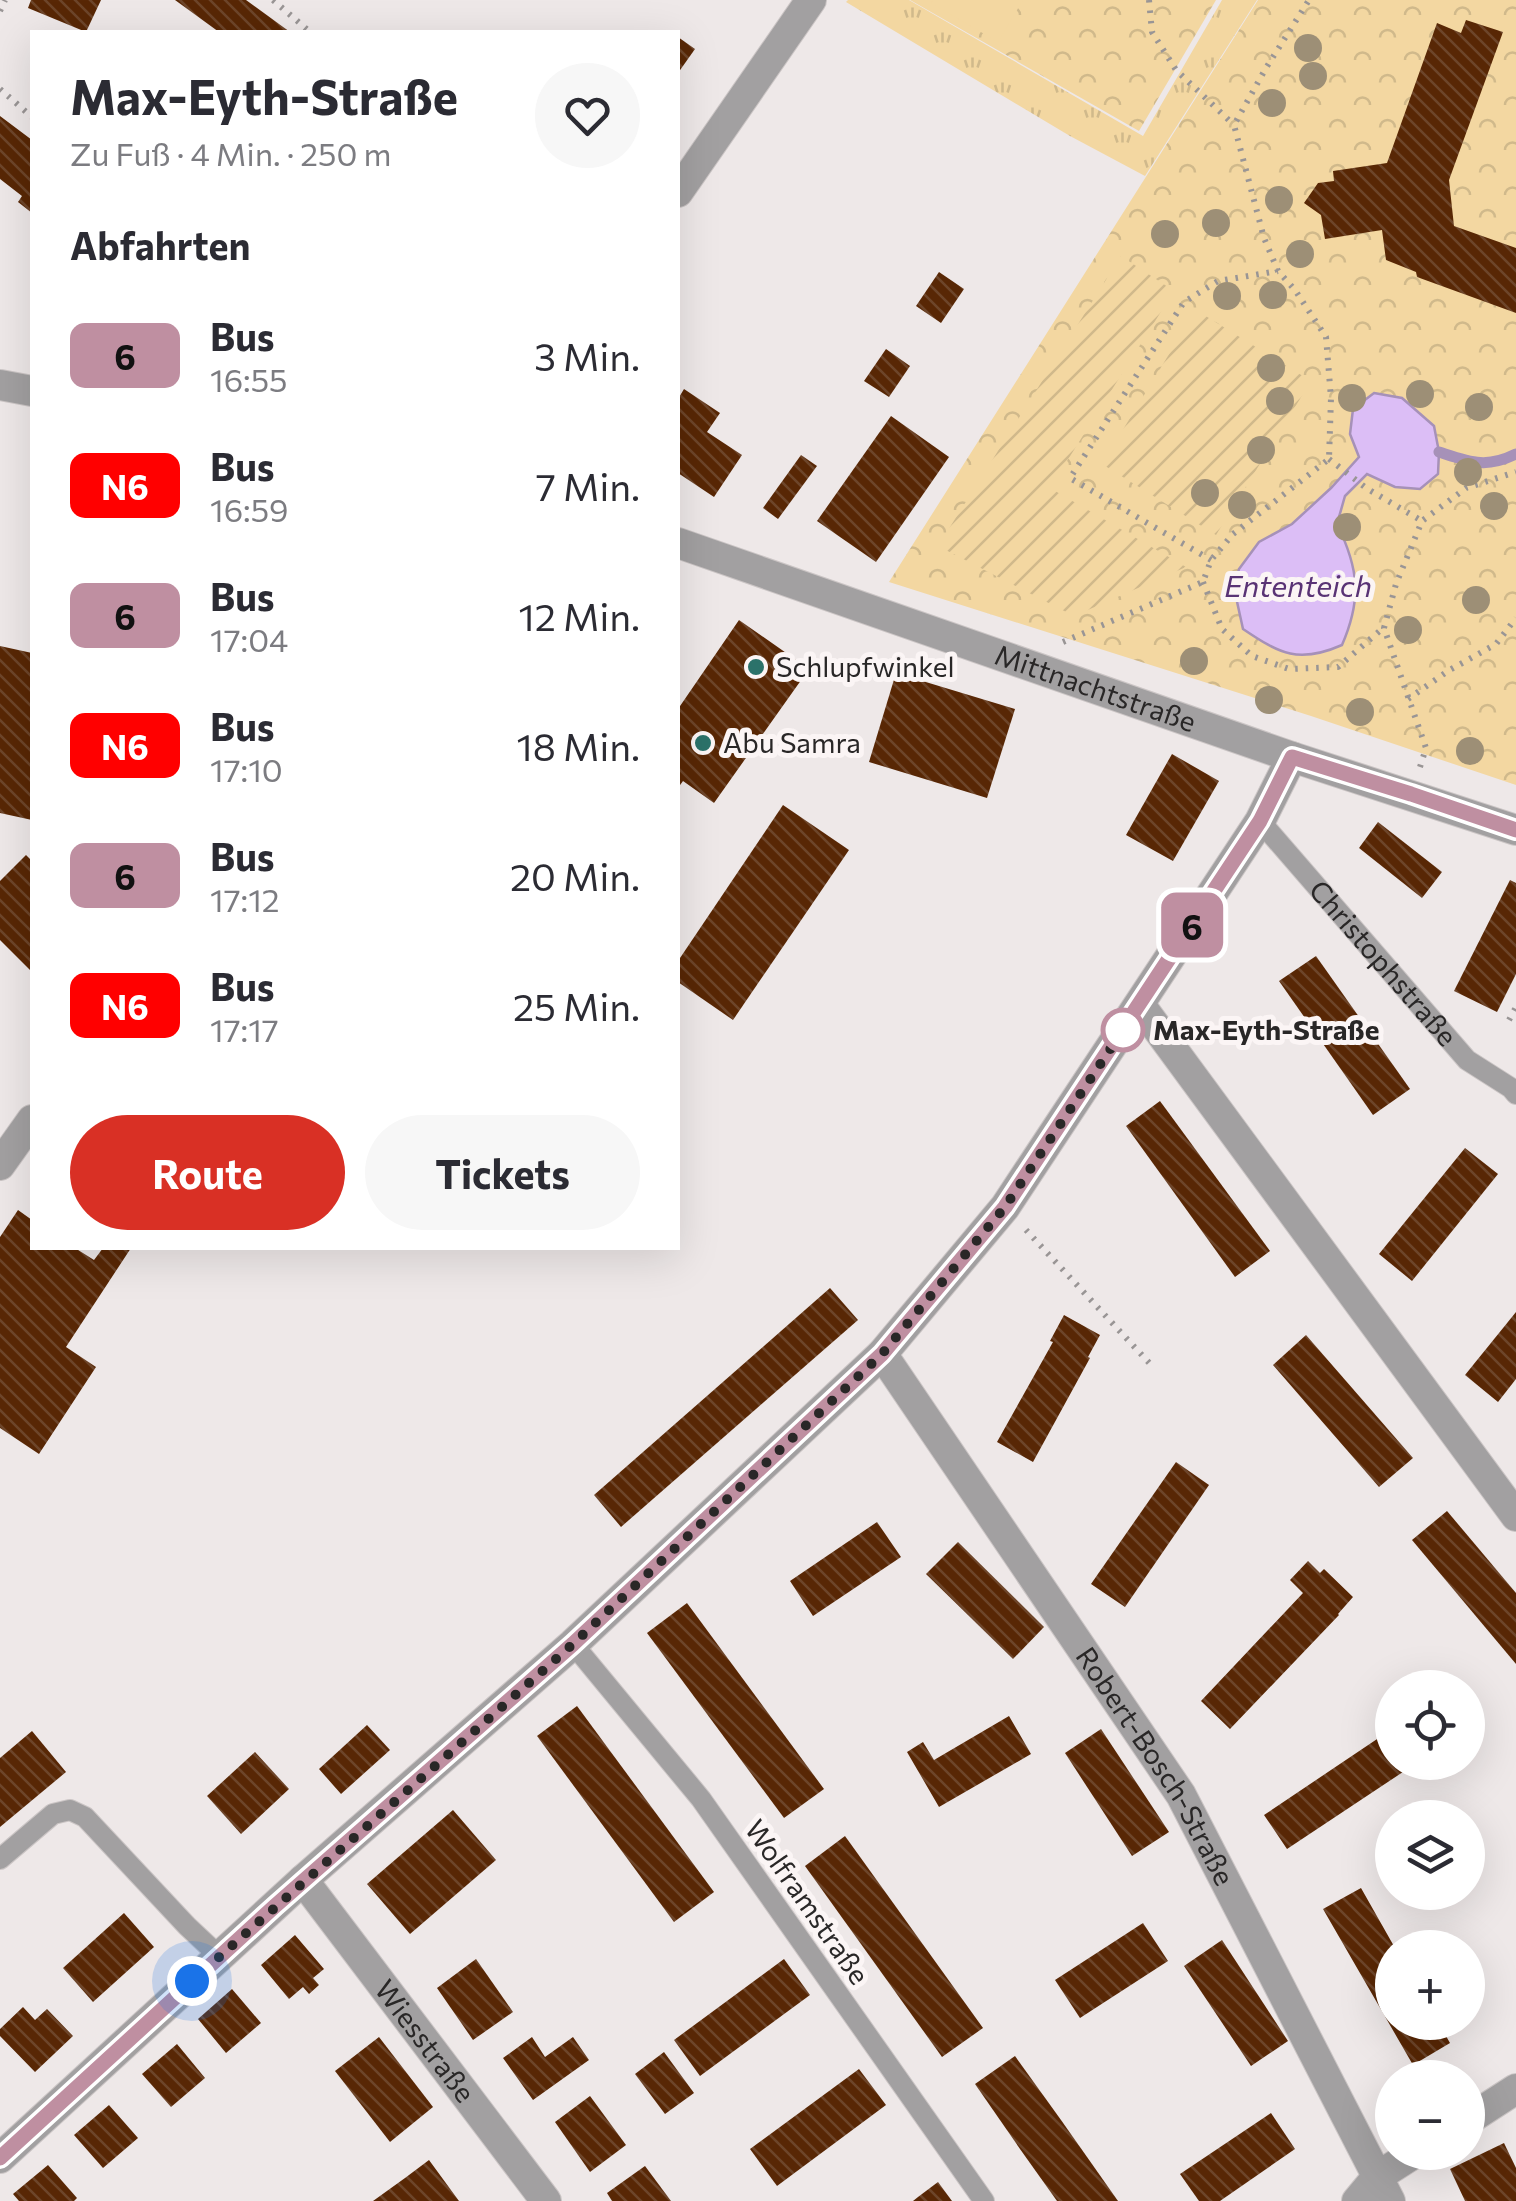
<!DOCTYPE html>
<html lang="de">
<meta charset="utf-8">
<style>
:root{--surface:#fff;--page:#f7f7f7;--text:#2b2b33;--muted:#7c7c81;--accent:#d93025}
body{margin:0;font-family:Commissioner,sans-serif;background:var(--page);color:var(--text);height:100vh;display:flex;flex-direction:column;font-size:38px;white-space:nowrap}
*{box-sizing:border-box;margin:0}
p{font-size:32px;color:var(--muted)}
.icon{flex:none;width:55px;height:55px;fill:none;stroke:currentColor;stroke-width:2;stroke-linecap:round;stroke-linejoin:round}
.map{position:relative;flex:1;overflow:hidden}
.side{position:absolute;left:30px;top:30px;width:650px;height:1220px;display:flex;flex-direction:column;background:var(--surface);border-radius:0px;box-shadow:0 10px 40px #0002}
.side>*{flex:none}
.badge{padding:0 20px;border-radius:15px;font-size:35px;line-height:65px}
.tools{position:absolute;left:1375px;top:1670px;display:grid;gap:20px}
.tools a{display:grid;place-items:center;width:110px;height:110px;border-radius:50%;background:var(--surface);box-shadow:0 10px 40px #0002;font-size:50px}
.you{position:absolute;width:50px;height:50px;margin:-25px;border:8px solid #fff;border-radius:50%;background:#1a73e8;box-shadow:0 0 0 15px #1a73e833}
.map>.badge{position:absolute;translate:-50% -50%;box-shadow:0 0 0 5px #fff}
h2{padding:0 40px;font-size:38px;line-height:90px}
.round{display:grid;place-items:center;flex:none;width:105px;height:105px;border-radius:52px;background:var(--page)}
.headline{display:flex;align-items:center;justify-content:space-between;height:170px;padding:0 40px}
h1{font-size:48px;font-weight:700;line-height:75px}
.action{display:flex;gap:20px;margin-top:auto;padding:20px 40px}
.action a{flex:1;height:115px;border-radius:60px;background:var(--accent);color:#fff;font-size:40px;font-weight:700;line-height:115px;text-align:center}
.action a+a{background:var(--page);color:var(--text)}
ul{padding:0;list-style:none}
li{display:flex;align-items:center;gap:30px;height:130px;padding:0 40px}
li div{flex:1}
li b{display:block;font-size:38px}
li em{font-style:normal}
li .badge{min-width:110px;font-weight:700;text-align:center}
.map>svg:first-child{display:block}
.grass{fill:url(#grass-tufts)}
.forest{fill:url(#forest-crowns)}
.garden{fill:url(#garden-furrows)}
.pitch{fill:#f3d7a1}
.water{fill:#dcbef6;stroke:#a691b8;stroke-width:2.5}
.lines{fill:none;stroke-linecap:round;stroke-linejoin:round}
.stream{stroke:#a691b8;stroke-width:11}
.building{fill:url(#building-back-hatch)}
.lane-casing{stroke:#cbc5c5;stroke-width:22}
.street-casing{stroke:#cbc5c5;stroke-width:32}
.path{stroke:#999595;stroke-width:6;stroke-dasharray:2.5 8;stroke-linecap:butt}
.lane{stroke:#a2a0a1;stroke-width:20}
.street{stroke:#a2a0a1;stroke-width:30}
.tree{fill:#9d8f76}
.line-casing{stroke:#fff;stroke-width:22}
.line{stroke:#bf8fa1;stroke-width:15}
.walk{stroke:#292727;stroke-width:10;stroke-dasharray:0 18}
.poi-dot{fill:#2b726a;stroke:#fbf5f5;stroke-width:4}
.stop-dot{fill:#fff;stroke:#bf8fa1;stroke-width:5}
.labels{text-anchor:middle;stroke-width:10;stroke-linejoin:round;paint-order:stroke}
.poi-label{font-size:28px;fill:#292727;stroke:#fbf5f5;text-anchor:start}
.street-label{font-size:28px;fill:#292727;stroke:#fbf5f5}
.stop-label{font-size:28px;font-weight:bold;fill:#292727;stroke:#fbf5f5;text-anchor:start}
.water-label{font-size:30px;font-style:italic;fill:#593375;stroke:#fbf5f5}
</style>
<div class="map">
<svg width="1516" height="2201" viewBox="0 0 1516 2201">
<defs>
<pattern id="grass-tufts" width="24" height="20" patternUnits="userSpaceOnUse" patternTransform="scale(2.5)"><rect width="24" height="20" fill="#f3d7a1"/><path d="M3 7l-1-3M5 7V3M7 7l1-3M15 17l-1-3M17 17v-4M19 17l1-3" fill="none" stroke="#d0b98b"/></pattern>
<pattern id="forest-crowns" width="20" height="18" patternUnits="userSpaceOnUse" patternTransform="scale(2.5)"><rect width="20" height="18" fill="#f3d7a1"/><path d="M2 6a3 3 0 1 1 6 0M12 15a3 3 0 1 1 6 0" fill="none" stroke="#d0b98b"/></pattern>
<pattern id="garden-furrows" width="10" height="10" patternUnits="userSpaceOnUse" patternTransform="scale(2.5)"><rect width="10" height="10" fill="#f3d7a1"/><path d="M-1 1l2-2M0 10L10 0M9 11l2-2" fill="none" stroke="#d0b98b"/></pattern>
<pattern id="building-back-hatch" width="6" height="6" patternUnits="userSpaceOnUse" patternTransform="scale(2.5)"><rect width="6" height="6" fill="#582705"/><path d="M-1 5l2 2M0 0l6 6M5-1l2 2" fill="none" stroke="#6d452a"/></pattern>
</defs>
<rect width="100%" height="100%" fill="#eee8e8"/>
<polygon class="grass" points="848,0 909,0 1143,136 1222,0 1257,0 1145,176 1070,136 846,2"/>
<g class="forest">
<polygon points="910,0 1216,0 1139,131"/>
<polygon points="1258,0 1516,0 1516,785 1311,716 889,582"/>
</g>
<g class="garden">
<polygon points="1121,256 1174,291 1050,488 1186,567 1074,616 938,546"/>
<polygon points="1196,310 1311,381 1216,535 1102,464"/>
</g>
<polygon class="pitch" points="933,0 1023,0 998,42 931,3"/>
<path class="water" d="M1374,393L1402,398L1434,426L1439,452L1438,474L1420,489L1395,487L1367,474L1345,496L1337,524C1359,569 1362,599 1342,645C1299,664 1280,654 1243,629L1234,588L1239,569L1259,542L1292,524L1331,488L1359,457L1350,434L1353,409Z"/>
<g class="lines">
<path class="stream" d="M1439,452C1470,462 1486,469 1516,454"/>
</g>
<g class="building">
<polygon points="31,0 101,0 86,32 28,8"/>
<polygon points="175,0 246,0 290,32 219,32"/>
<polygon points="1466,20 1503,32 1449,180 1454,226 1516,248 1516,313 1417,277 1416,272 1386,260 1382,230 1325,239 1321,215 1304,203 1318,183 1334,181 1333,171 1387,163 1437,23 1461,33"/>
<polygon points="678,37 695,49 678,73"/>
<polygon points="0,116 32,140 32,213 18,202 22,196 0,179"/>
<polygon points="939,272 964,289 941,323 916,306"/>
<polygon points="886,349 910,366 889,397 864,381"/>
<polygon points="684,389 720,413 707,432 742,455 714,497 678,473 678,399"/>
<polygon points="891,416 949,457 876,562 817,521"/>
<polygon points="801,455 817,466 778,519 763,508"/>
<polygon points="739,620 809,669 714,803 683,781 678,788 678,709"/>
<polygon points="0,646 32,653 32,820 0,813"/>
<polygon points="896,673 1015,709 987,798 869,762"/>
<polygon points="1172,754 1219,781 1173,861 1126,835"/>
<polygon points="783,805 849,850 733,1020 678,982 678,961"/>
<polygon points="1378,822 1442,872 1422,898 1359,848"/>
<polygon points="26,855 32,861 32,972 0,940 0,881"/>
<polygon points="1510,880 1516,883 1516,974 1497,1012 1454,991"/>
<polygon points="1316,956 1410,1089 1373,1115 1279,981"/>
<polygon points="1160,1101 1270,1251 1235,1277 1126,1126"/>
<polygon points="1465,1148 1498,1174 1412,1281 1379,1254"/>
<polygon points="18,1210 32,1220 32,1248 75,1248 94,1260 103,1248 131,1248 66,1347 96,1367 39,1454 0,1428 0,1237"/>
<polygon points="830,1288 858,1320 621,1527 594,1495"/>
<polygon points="1516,1312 1516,1379 1498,1402 1465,1375"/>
<polygon points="1064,1315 1100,1335 1088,1357 1090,1358 1033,1462 997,1442 1053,1342 1050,1341"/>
<polygon points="1306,1335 1413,1458 1379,1487 1273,1365"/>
<polygon points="1176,1462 1209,1485 1125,1607 1091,1584"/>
<polygon points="1447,1511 1516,1593 1516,1664 1412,1540"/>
<polygon points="877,1522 901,1557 813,1616 790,1581"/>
<polygon points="958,1542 1044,1627 1013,1659 926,1574"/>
<polygon points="1308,1561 1320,1573 1324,1569 1353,1597 1338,1614 1339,1615 1230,1729 1201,1701 1303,1593 1290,1580"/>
<polygon points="687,1603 824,1789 784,1818 647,1633"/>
<polygon points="577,1706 714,1892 674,1922 537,1736"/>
<polygon points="1009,1716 1031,1754 939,1807 907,1752 923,1742 934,1760"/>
<polygon points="367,1725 390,1750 341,1794 319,1769"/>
<polygon points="1101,1729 1169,1832 1132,1856 1065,1753"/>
<polygon points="1392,1729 1392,1762 1418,1762 1287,1849 1264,1815"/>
<polygon points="32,1731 66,1772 0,1827 0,1758"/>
<polygon points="255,1752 289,1789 241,1834 207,1796"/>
<polygon points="453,1810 496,1860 410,1934 367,1884"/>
<polygon points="845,1836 983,2028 942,2057 805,1866"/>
<polygon points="1361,1888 1395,1948 1392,1948 1392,2022 1438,2022 1450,2043 1413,2065 1323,1909"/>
<polygon points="124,1913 154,1947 93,2002 63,1968"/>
<polygon points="1143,1923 1168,1961 1080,2018 1055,1980"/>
<polygon points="295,1935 324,1969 313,1978 319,1985 309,1994 303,1987 289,1999 261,1965"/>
<polygon points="1222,1940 1288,2041 1251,2066 1184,1966"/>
<polygon points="476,1959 513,2012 473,2040 437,1988"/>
<polygon points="784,1959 810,1995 700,2076 674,2040"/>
<polygon points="232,1989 261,2023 226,2053 198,2019"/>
<polygon points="23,2007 35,2020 47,2009 73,2036 35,2072 0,2036 0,2029"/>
<polygon points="379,2037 433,2107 390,2142 335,2071"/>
<polygon points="532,2037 545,2057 573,2037 589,2060 533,2100 503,2058"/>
<polygon points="177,2044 205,2078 171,2107 142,2074"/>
<polygon points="664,2052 694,2093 665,2114 635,2074"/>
<polygon points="1015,2056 1061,2120 1118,2201 1057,2201 1020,2149 975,2084"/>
<polygon points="859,2069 886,2105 777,2186 750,2149"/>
<polygon points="590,2096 626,2145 590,2172 555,2122"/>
<polygon points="109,2105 138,2138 103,2168 74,2135"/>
<polygon points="1271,2113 1295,2149 1220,2201 1199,2201 1180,2174"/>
<polygon points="1504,2143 1516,2168 1516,2201 1465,2201 1450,2169"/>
<polygon points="429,2160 459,2201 373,2201 405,2178"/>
<polygon points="48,2165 77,2198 74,2201 19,2201 13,2194"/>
<polygon points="645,2166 671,2201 612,2201 607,2193"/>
<polygon points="938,2182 952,2201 913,2201 918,2197"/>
</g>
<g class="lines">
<g class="lane-casing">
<g id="lane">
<path id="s1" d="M1260,821L1467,1060L1511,1088L1516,1094"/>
<polyline points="573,1644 701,1799 984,2201"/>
<polyline points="0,1859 53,1814 70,1810 85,1817 187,1926 219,1956"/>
</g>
</g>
<g class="street-casing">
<g id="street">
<polyline points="678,192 811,0"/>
<polyline points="0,385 32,391"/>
<path id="s2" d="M678,543L1292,757L1516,830"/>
<polyline points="1140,1005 1516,1516"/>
<polyline points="0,1165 32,1120"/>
<path id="s3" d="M882,1354L1181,1795L1390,2201"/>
<path id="s4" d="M303,1880L546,2201"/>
<polyline points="1468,2120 1516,2089"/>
<polyline points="0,2158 303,1880 573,1644 882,1354 1005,1207 1260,821 1292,757"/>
<polyline points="1357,2201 1377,2177 1416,2152"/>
</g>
</g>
<g class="path">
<polyline points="273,0 310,32"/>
<polyline points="1149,0 1152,32 1176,70 1234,125"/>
<polyline points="0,11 5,0"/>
<polyline points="0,89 32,117"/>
<polyline points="1329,459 1366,488 1422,521"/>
<polyline points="1211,560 1070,478 1184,302 1218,281 1278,271"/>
<polyline points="1203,582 1222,629 1252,656 1289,669 1338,667 1383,628"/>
<polyline points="1063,642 1203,582 1211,560 1233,534 1329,459 1331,398 1326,337 1295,290 1278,271 1264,238 1234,125 1266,68 1309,0"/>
<polyline points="1408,699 1448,671 1496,644 1516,618"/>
<polyline points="1420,767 1426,748 1384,628 1396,584 1422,521 1466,488 1516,472"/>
<polyline points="1509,1020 1516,1007"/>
<polyline points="1026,1230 1153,1367"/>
</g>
<use href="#lane" class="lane"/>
<use href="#street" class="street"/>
</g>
<g class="tree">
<circle cx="1308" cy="48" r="14"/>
<circle cx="1313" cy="76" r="14"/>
<circle cx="1272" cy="103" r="14"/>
<circle cx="1279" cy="200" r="14"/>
<circle cx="1216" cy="223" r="14"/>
<circle cx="1165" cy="234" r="14"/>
<circle cx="1300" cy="254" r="14"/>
<circle cx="1273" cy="295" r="14"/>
<circle cx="1227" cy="296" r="14"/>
<circle cx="1271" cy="368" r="14"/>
<circle cx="1420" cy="394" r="14"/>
<circle cx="1352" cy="398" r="14"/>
<circle cx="1280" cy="401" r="14"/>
<circle cx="1479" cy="407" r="14"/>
<circle cx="1261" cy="450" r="14"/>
<circle cx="1468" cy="472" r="14"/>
<circle cx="1205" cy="493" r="14"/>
<circle cx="1242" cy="505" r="14"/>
<circle cx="1494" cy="506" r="14"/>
<circle cx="1347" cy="527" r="14"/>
<circle cx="1476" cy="600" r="14"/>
<circle cx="1408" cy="630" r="14"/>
<circle cx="1194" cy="661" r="14"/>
<circle cx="1269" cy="700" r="14"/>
<circle cx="1360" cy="712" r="14"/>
<circle cx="1470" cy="751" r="14"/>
</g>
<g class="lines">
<g class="line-casing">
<polyline id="line" points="0,2158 275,1906 573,1644 882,1354 1005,1207 1260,821 1292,757 1411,794 1516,830"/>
</g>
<use href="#line" class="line"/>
<polyline class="walk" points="192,1981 573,1644 882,1354 1005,1207 1123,1030"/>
</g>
<g class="poi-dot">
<circle cx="756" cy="667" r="10"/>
<circle cx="703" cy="743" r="10"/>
</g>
<circle class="stop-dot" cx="1123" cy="1030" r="20"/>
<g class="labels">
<g class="poi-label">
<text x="776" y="677">Schlupfwinkel</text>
<text x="723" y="753">Abu Samra</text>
</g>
<g class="street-label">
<text dy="10" stroke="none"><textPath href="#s2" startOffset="442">Mittnachtstraße</textPath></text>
<text dy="10" stroke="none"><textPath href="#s1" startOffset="188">Christophstraße</textPath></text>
<text dy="10" stroke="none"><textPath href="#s3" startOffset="495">Robert-Bosch-Straße</textPath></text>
<text transform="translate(807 1902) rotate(55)" y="10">Wolframstraße</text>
<text dy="10" stroke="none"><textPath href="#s4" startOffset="202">Wiesstraße</textPath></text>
</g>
<g class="stop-label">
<text x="1153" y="1040">Max-Eyth-Straße</text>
</g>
<g class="water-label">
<text x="1298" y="597">Ententeich</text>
</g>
</g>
</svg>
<div class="tools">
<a><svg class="icon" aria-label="locate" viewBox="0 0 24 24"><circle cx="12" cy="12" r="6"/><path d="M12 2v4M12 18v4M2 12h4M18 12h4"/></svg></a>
<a><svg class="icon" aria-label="layers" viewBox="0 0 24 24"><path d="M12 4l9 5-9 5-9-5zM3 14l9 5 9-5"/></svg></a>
<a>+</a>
<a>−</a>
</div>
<div class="you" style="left:192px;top:1981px"></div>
<b class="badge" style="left:1192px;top:925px;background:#bf8fa1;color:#111">6</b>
<section class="side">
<div class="headline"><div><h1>Max-Eyth-Straße</h1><p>Zu Fuß · 4 Min. · 250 m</p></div><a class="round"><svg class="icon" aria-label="heart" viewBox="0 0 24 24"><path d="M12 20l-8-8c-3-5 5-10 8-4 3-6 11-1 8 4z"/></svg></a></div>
<h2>Abfahrten</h2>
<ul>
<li><span class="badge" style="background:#bf8fa1;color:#111">6</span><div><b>Bus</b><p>16:55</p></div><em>3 Min.</em></li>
<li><span class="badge" style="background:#f00;color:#fff">N6</span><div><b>Bus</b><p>16:59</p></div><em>7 Min.</em></li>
<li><span class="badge" style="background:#bf8fa1;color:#111">6</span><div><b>Bus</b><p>17:04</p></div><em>12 Min.</em></li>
<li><span class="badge" style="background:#f00;color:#fff">N6</span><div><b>Bus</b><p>17:10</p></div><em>18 Min.</em></li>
<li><span class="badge" style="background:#bf8fa1;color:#111">6</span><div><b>Bus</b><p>17:12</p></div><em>20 Min.</em></li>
<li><span class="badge" style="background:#f00;color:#fff">N6</span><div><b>Bus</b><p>17:17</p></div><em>25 Min.</em></li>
</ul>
<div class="action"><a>Route</a><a>Tickets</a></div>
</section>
</div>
